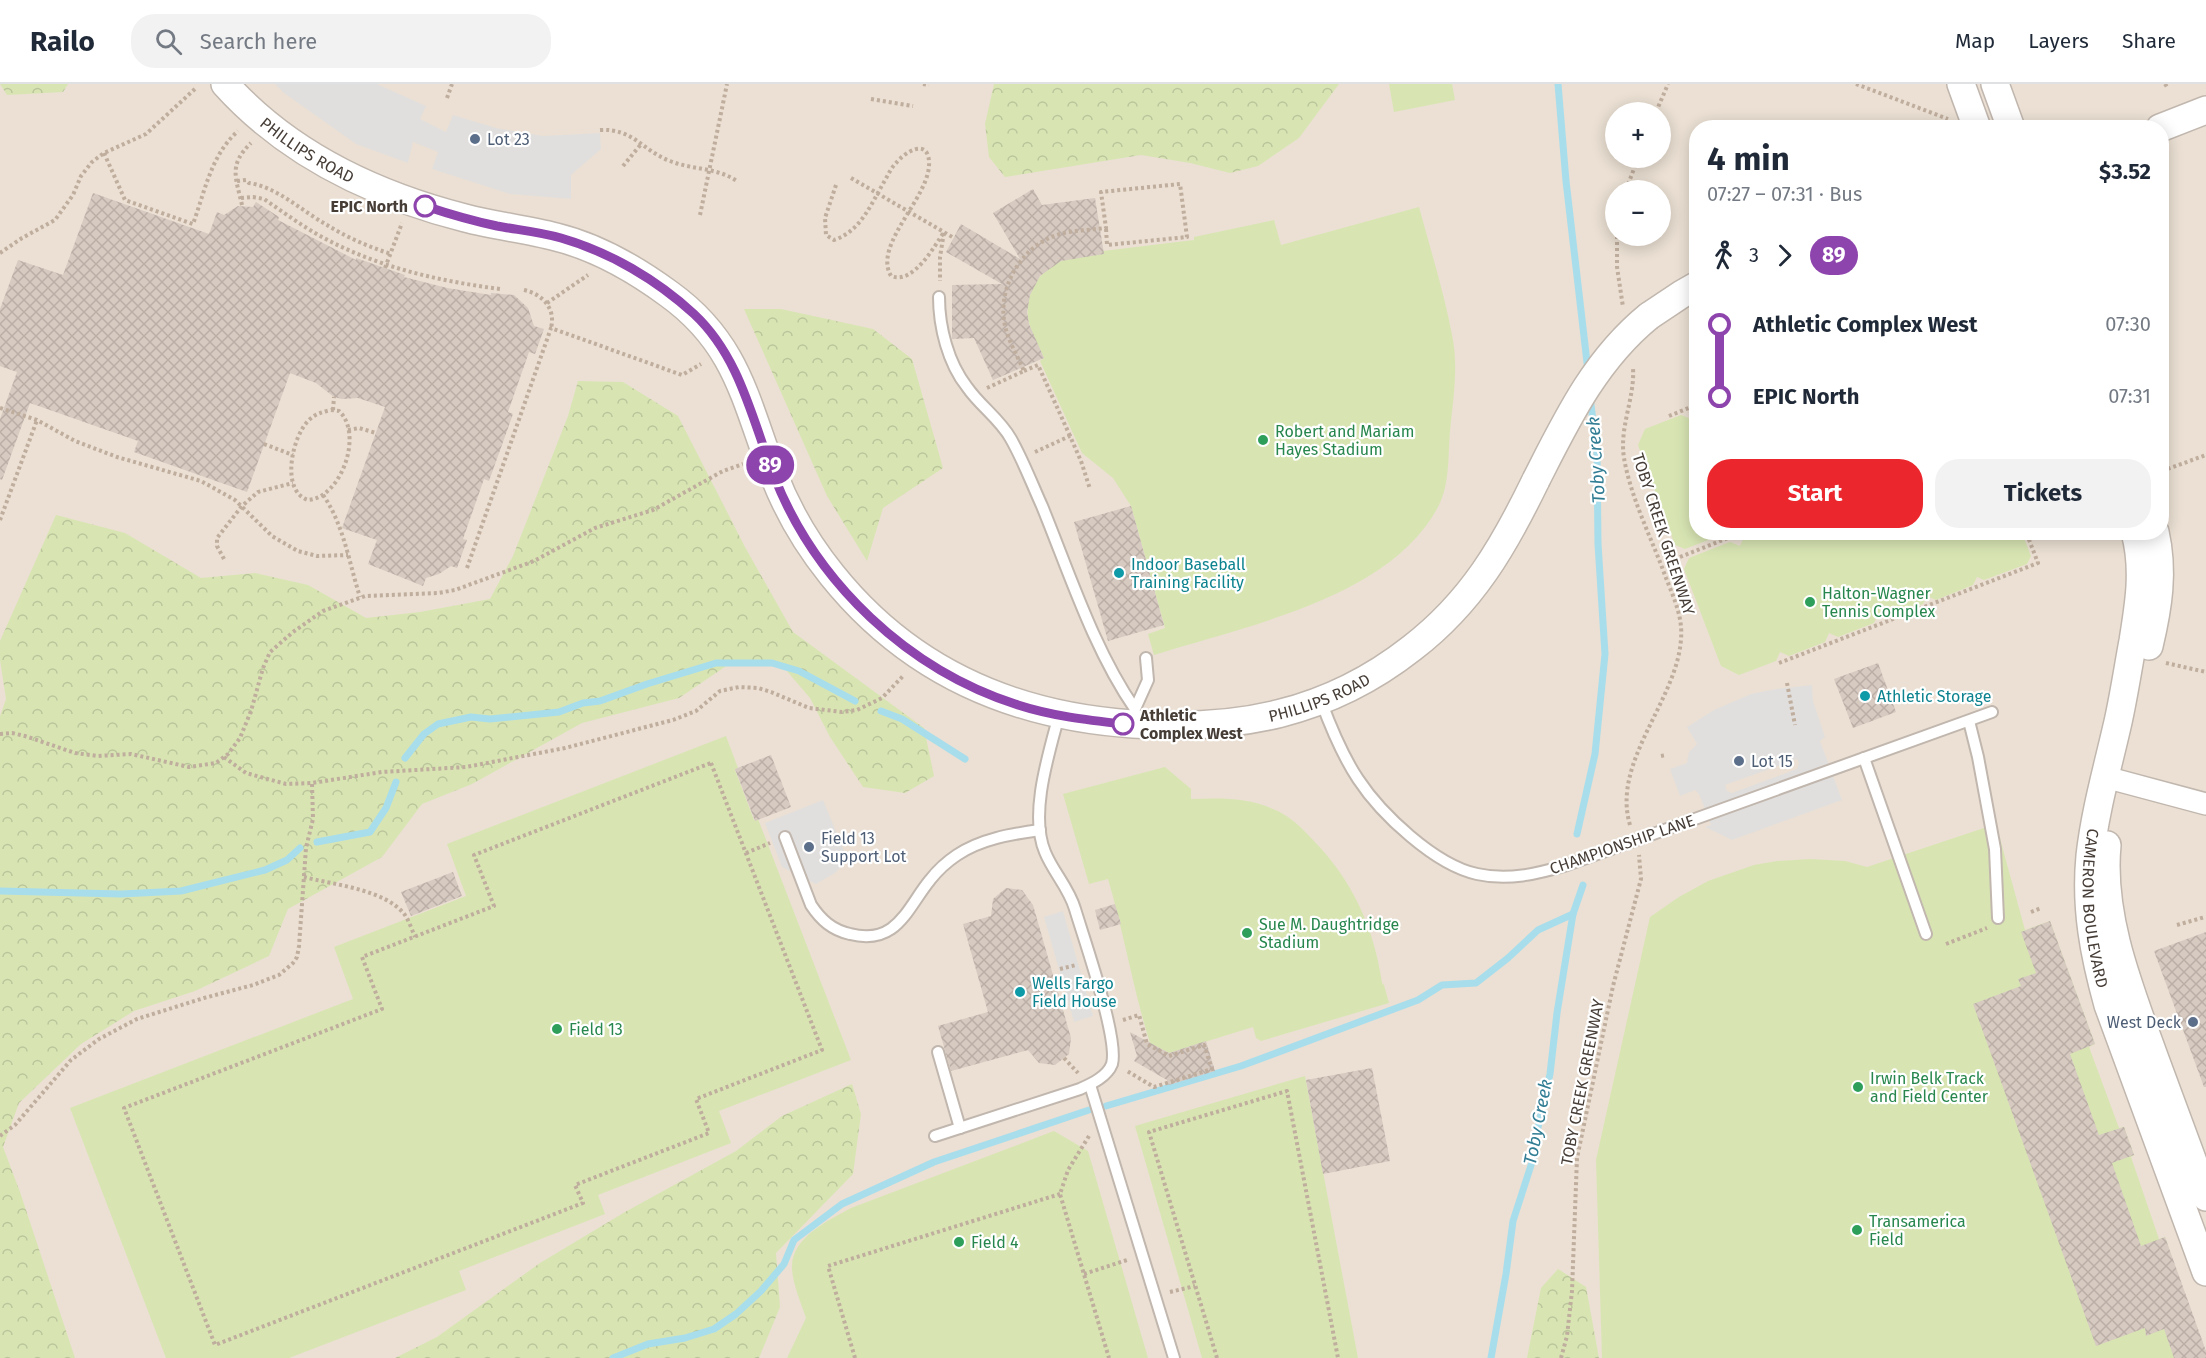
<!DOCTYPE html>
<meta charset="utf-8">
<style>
:root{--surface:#fff;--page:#f2f2f3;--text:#1f2937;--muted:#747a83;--line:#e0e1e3;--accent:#ec262d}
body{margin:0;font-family:"Fira Sans",sans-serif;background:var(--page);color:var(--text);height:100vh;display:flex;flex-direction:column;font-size:22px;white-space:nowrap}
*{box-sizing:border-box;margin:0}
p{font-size:20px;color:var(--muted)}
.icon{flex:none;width:33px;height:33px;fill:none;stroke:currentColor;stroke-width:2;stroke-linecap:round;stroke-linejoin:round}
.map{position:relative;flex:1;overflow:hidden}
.details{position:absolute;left:1689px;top:36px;width:480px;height:420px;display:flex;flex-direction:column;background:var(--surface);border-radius:24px;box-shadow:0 3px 15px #0003}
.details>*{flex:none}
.badge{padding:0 12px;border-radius:20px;font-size:21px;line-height:39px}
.controls{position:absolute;left:1605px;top:18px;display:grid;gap:12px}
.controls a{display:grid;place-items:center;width:66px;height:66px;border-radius:50%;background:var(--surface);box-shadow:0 3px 15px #0003;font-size:30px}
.map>.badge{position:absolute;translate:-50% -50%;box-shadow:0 0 0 3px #fff}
.legs{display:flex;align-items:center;gap:9px;height:66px;padding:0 18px;font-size:20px}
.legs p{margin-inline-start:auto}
.head{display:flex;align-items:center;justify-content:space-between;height:102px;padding:0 18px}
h1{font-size:33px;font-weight:700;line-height:45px}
.action{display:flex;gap:12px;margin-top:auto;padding:12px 18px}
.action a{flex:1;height:69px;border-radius:24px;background:var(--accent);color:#fff;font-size:24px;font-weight:700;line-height:69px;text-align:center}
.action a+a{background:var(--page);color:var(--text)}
ul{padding:0 18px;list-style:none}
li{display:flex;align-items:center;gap:21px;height:72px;font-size:22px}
li i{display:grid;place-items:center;width:9px;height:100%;margin:0 8px;background:currentColor}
li i::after{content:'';width:15px;height:15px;margin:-8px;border:4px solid;border-radius:50%;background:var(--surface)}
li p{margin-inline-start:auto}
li:first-child i{background:linear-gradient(#0000 50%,currentColor 0)}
li:last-child i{background:linear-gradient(currentColor 50%,#0000 0)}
header{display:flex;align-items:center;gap:36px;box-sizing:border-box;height:84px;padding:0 30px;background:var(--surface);border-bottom:2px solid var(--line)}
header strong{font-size:28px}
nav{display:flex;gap:33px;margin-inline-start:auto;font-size:21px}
.search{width:420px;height:54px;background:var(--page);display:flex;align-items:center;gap:15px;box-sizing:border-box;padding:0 21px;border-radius:24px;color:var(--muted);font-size:22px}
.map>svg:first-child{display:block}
.education{fill:#ebe0d3;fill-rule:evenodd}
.forest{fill:url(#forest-crowns)}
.pitch{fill:#d8e5b3}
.parking{fill:#e1dfdd;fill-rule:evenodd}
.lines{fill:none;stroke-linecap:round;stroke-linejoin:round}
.stream{stroke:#a8ddec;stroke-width:7}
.building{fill:url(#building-cross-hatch)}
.service-casing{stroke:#c1b7ae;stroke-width:14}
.minor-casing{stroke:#c1b7ae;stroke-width:24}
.tertiary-casing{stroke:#c1b7ae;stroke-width:30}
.path{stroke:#bfad9d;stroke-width:4;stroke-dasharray:3 3;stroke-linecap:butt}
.service{stroke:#fff;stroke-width:10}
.minor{stroke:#fff;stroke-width:21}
.tertiary{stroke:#fff;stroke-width:27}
.tertiary-bridge-casing{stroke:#c1b7ae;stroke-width:30;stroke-linecap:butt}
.tertiary-bridge{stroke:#fff;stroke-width:27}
.line-1-casing{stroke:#fff;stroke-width:14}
.line-1{stroke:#8e44ad;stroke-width:9}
.service-dot{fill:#5c6f8a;stroke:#fff;stroke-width:2}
.stop-1-dot{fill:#fff;stroke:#8e44ad;stroke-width:3}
.leisure-dot{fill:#2e9e5b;stroke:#fff;stroke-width:2}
.culture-dot{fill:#0f9aa8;stroke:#fff;stroke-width:2}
.labels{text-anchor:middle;stroke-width:4.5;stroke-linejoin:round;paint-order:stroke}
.service-label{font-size:16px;fill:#4e5e75;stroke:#fff;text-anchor:start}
.street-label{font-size:16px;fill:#463d37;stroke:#fff}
.stop-label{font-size:16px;font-weight:bold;fill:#463d37;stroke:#fff;text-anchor:end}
.leisure-label{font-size:16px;fill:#27864d;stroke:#fff;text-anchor:start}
.culture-label{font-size:16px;fill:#0d838f;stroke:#fff;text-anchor:start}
.water-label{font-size:18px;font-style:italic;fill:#317d94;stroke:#fff}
</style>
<header>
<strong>Railo</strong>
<div class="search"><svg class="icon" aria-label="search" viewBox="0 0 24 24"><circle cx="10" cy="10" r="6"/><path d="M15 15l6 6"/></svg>Search here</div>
<nav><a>Map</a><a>Layers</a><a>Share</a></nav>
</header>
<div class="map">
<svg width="2206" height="1274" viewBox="0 0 2206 1274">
<defs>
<pattern id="forest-crowns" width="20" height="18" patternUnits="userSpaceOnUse" patternTransform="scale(1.5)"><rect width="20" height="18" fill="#d8e5b3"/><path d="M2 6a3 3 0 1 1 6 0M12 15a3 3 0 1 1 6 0" fill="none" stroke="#bbc59b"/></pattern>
<pattern id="building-cross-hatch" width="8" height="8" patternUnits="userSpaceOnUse" patternTransform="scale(1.5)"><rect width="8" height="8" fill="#d7cac1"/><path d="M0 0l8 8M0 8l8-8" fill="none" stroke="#baaea6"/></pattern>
</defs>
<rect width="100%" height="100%" fill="#f3eee8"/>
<path class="education" d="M0,0H2206V1274H0ZM1616,28H1660V74H1616ZM1696,44H2162V448H1696ZM1616,106H1660V152H1616Z"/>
<g class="forest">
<polygon points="0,0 68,0 63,8 7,11"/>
<polygon points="994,0 1339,0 1299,54 1258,82 1230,89 1190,79 1141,71 1005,93 989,73 985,40"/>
<polygon points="744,225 781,225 873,245 912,275 943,384 883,424 867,477 827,412"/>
<polygon points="578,297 623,298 678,332 745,463 793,548 924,644 934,692 905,709 863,703 830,653 810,614 780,579 735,576 679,614 582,639 472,700 422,720 382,773 288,825 269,872 195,907 134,927 81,960 19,1019 3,1063 20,1108 75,1274 0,1274 0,632 6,615 0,576 0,557 56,431 125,449 201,494 255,489 308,501 366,534 420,528 490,515 513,472 568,332"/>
<polygon points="852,1000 861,1030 853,1090 776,1169 780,1223 759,1274 395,1274 437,1253 540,1179 625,1128 736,1067 782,1032"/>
<polygon points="1558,1185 1586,1203 1599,1274 1527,1274 1541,1204"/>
</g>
<g class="pitch">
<polygon points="1389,0 1452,0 1455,16 1394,28"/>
<path d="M1419,123C1431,167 1445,212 1453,256C1458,286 1453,317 1450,347C1448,371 1450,401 1438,423C1390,514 1245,542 1154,571L1148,550L1165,544L1131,422L1113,394L1082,369L1040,277L1044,274C1039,263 1032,251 1029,239C1023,214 1037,187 1061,177C1074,172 1090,172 1103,170V167L1194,156V153L1274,136L1281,161Z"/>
<polygon points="1696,325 1696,448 1726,449 1685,465 1675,461 1638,361 1645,345 1681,331 1691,335"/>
<polygon points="1755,449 2022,449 2031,472 2027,480 1984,496 1977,493 1973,501 1936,516 1927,512 1923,520 1887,534 1878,530 1874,539 1838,553 1829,549 1825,558 1789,572 1780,568 1776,577 1739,591 1721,582 1684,485 1689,474 1730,458 1740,462 1744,453"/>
<polygon points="726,652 738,684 735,686 754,736 758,735 851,976 719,1027 731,1059 598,1111 605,1130 459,1187 466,1206 289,1274 166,1274 70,1024 353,915 334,863 466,812 447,760"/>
<path d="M1165,683L1191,705V715C1219,714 1247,713 1273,725C1290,732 1301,743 1313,756C1352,796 1374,843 1382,899L1384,901L1389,919L1261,957L1256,954L1253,943L1169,969L1150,959C1133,905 1124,849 1108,795L1089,800L1063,710Z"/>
<polygon points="1996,740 2025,846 2050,837 2095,960 2089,963 2119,1044 2124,1043 2134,1071 2131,1073 2159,1155 2165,1153 2206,1274 1602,1274 1596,1076 1650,833 1679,813 1708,797 1754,781 1777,777 1811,775 1845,777 1867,783"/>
<polygon points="1305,992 1358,1274 1202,1274 1135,1042"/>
<path d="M1054,1047L1088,1067L1148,1274H787L806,1234C801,1219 793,1201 792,1185C790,1154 829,1136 851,1124Z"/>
</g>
<g class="parking">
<polygon points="275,0 377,0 426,22 420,35 446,48 453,31 496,44 543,52 600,49 601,65 571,91 571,115 510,110 432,85 438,68 413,58 408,79 356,60 284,9"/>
<path d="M1812,601L1813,617L1825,653L1820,657L1842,716L1732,756L1705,743L1711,741L1699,710L1695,706L1680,712L1670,685L1687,679L1689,668L1697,660L1687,643L1714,626L1751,610L1776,605ZM1797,675L1799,679L1797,685L1732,709L1727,707L1725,701Z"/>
<polygon points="823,716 846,772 843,781 835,789 816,800 782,783 765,739"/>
<polygon points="1063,827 1093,932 1074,938 1044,833"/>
</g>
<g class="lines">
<g class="stream">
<polyline points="1558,0 1566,97 1588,287"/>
<polyline points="881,627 902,635 965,675"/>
<polyline points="405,674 424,650 438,640 471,633 490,635 559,628 583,619 600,617 647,600 716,579 772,579 799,587 855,617"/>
<polyline points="1577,750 1595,670 1605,570 1598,460 1597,369 1590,313"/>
<polyline points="317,758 370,748 386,724 396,698"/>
<polyline points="0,807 121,810 181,807 265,786 287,776 300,764"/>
<polyline points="1106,1022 1241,982 1418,916 1442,901 1476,899 1508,874 1538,846 1573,830"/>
<polyline points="613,1274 648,1260 685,1254 714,1245 736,1230 761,1207 784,1180 794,1156 842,1120 934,1078 1089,1026"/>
<polyline points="1491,1274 1506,1190 1513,1137 1535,1069 1536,1052 1550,990 1557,929 1573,830 1583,801"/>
</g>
</g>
<g class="building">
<polygon points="1033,105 1042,121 1095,114 1104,170 1061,177 1040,192 1030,211 1027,228 1029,240 1044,274 993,296 974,254 952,255 952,201 1002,200 946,168 961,140 1020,175 993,129"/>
<polygon points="93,109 209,150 217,128 224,131 238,122 253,123 256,118 279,133 278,136 356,176 356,174 405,191 404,193 447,204 491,211 491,209 514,211 528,224 534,242 544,245 535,270 529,268 508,328 513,330 489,397 484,395 463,455 467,456 457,484 451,482 439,490 426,494 423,502 368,480 377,456 342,444 385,323 358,314 342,315 334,313 316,299 290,289 247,408 134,368 138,357 30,319 2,396 0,395 0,335 17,288 0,282 0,225 18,176 63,191"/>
<polygon points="1131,422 1164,541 1108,557 1074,438"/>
<polygon points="1878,579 1896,628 1853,644 1834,595"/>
<polygon points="771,671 791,723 755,737 735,685"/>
<polygon points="453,788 462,812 411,832 401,808"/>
<polygon points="1006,804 1022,806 1033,821 1071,954 1069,970 1055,981 1039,979 1028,966 951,987 938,942 988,928 963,840 991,832 993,815"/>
<polygon points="1115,820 1121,840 1100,846 1095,826"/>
<polygon points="2050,837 2095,960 2070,970 2099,1051 2124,1043 2134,1071 2112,1079 2141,1162 2165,1153 2206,1267 2206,1274 2174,1274 2164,1245 2146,1252 2145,1244 2096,1262 1973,920 2021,902 2018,895 2036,889 2021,848"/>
<polygon points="2206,848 2206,1003 2204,1003 2154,867"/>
<polygon points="1130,948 1169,969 1206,957 1215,987 1169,1001 1167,996 1134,977 1137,972"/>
<polygon points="1372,984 1390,1077 1323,1090 1306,996"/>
</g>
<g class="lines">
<g class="service-casing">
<g id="service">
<path d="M939,213C939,243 948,279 967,303C980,322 1000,335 1011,355C1023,376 1032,400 1042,422C1069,488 1094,566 1135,625L1148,596L1146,574"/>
<path d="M1321,617C1331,644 1342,671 1358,695C1381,730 1435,781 1477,790C1508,797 1537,790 1567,781L1992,628"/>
<polyline points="1969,637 1978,673 1995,765 1998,834"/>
<polyline points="1864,674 1926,850"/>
<path d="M785,753L811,821C821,836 832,846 850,850C897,862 907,824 930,796C937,787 948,777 957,771C981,755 1011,750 1040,746"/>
<polyline points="938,968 960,1044"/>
<polyline points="1090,1001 1174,1274"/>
<path d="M935,1052L1080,1005C1091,1000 1107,993 1112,980C1119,955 1084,855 1075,825C1069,804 1053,788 1045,768C1029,730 1049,669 1059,631"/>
</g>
</g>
<g class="minor-casing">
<polyline id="minor" points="2105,693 2206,720"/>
</g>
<g class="tertiary-casing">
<g id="tertiary">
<path id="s1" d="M225,0C288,70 375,111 465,134C495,142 526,145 556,153C597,163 635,185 669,210C737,259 745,316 773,389C787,426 807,460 832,491C909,587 1012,632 1133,640C1237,647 1328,630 1412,564C1472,518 1504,462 1536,396"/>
<polyline points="1961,0 1977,44"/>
<polyline points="1995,0 2011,44"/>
<polyline points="2160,44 2206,26"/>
<polyline points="1649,232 1682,210 1696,202"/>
<path id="s2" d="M2135,448C2145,485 2139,520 2133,557C2128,584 2124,611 2118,638C2108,682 2095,727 2090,772C2085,824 2094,871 2108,921L2206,1188"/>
<path d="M2149,562C2158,524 2164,488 2155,448"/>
<path d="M2107,761C2100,834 2131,908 2155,975C2172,1021 2189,1067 2206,1113"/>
</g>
</g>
<g class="path">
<polyline points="923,0 929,1"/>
<polyline points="1856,0 1948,35"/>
<polyline points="2165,0 2167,3"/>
<polyline points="447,14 452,0"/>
<polyline points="871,15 913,22"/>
<polyline points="1656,28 1668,0"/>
<path d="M600,46C633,44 643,67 670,77C692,86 716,83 737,97"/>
<path d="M104,69L125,116L193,140C205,107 211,71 238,47"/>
<polyline points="623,82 642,59"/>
<polyline points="851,94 954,154"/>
<path d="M237,97L246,96L249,99C277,103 302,127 327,141C346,153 369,163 391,170"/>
<path d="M836,101L825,134L826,151L834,156C861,147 871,120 884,98C888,91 891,84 896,79C905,68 927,54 929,77C932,112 872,160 891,192C913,201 934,163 944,148L940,173V197"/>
<polyline points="1626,106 1638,74"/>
<path d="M241,114L253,113L264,115C283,128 302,142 322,153C377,183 438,197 500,205"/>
<path d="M242,121C236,94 228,81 251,59"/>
<polyline points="700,131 727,0"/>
<polyline points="1617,152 1617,183 1623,223"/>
<polyline points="0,169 22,154 55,136 73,111 81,92 92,78 104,69 146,50 196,4"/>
<polyline points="385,184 402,139"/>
<path d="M524,206C542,210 556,224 551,244"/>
<polyline points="547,219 588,191"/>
<polyline points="1024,287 1038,281 1070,352"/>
<path d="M987,304L1024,287C1017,271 1006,253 1004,236C999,199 1024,160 1060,150C1075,146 1091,146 1106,144L1101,108L1180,100L1187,153L1107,161L1106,144"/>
<polyline points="0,324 37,336 75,357 117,373 201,397 235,416 272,452 298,467 317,472 348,471"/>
<path d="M331,326L339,327C364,350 341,414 308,416C280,407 292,352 309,336C315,330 322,328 331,326Z"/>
<polyline points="333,326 334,313"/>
<polyline points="1669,332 1696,321"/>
<polyline points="348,346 359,344 376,349"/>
<polyline points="264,360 293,371"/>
<polyline points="1035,368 1070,352 1081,377 1090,405"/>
<polyline points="2162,387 2206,371"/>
<path d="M323,411C344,441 349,479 360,513"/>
<polyline points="0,436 37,336"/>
<polyline points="1680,473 1743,448"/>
<polyline points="224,475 217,462 217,454 242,422 258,408 293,399"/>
<polyline points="467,484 551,244 682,291 701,280"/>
<polyline points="1779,579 2038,479 2026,448"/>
<polyline points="2166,579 2206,588"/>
<polyline points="1787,599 1795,641"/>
<polyline points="0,650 12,649 25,652 75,669 98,672 131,670 189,683 216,679 228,670 240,654 251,627 263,584 270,568 293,548 323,527 365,512 438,509 455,506 534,477 595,444 653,426 723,387 743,380"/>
<polyline points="1661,672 1666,671"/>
<polyline points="224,673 246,689 286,700 312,699 382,688 466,683 565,664 673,636 696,627 720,607 739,603 758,604 771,608 809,624 842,628 857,626 882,614 903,592"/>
<polygon points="711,679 822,966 696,1015 709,1049 575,1101 583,1119 215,1261 124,1024 382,925 362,873 494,822 474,771"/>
<path d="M1630,741C1611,678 1677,617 1681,555C1683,534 1674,514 1666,494C1652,455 1631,415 1624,374C1619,343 1635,314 1633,284"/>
<polyline points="746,769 770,759"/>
<path d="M304,793C334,801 385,805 405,831C409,837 412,846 415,853"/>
<polyline points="2031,828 2041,824"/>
<polyline points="2177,841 2205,833"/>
<polyline points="1946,860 1987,844"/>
<polyline points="1060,885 1076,881"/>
<polyline points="1123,936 1139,931 1147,960 1169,972 1204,961 1212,985 1154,1003 1127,987"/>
<polyline points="1064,974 1078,989"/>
<polyline points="0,1052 15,1041 71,976 99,955 137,935 204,914 253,901 279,891 293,879 297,873 299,862 306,764 313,735 312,699"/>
<polyline points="1089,1052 1068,1086 1060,1110 1109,1274"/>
<polyline points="1084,1190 1127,1176"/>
<polyline points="1170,1208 1195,1202"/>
<polyline points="855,1274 828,1182 1060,1110"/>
<polyline points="1217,1274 1149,1048 1287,1007 1338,1274"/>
<polyline points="1561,1274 1567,1252 1572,1207 1577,1074 1613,902 1641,795 1639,771"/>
</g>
<use href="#service" class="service"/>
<use href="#minor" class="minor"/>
<use href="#tertiary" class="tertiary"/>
<g class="tertiary-bridge-casing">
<path id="tertiary-bridge" d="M1536,396C1567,335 1595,276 1649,232"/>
</g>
<use href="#tertiary-bridge" class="tertiary-bridge"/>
</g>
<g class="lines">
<g class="line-1-casing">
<path id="line-1" d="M425,122C449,130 473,137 497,142C519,146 540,148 561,154C610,168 657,196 694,230C740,273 752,335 774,392C816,499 908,586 1018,621C1052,632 1087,636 1123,640"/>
</g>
<use href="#line-1" class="line-1"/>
</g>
<g class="service-dot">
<circle cx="475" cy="55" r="6"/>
<circle cx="1739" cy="677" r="6"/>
<circle cx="809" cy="763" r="6"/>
<circle cx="2193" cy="938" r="6"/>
</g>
<g class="stop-1-dot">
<circle cx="425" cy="122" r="10"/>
<circle cx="1123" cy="640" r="10"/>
</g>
<g class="leisure-dot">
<circle cx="1263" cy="356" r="6"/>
<circle cx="1810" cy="518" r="6"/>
<circle cx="1247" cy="849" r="6"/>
<circle cx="557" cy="945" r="6"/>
<circle cx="1858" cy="1003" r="6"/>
<circle cx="1857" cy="1146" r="6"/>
<circle cx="959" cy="1158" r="6"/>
</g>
<g class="culture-dot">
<circle cx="1119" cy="489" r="6"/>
<circle cx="1865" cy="612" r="6"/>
<circle cx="1020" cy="908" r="6"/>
</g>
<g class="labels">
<g class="service-label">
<text x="487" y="61">Lot 23</text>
<text x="1751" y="683">Lot 15</text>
<text x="821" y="760">Field 13<tspan x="821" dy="18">Support Lot</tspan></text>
<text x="2181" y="944" text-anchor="end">West Deck</text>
</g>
<g class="street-label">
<text dy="6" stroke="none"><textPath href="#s1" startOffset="106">PHILLIPS ROAD</textPath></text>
<text transform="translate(1664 450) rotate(72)" y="6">TOBY CREEK GREENWAY</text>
<text dy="6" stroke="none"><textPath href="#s1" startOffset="1365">PHILLIPS ROAD</textPath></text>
<text transform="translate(1622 760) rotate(-19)" y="6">CHAMPIONSHIP LANE</text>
<text dy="6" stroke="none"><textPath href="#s2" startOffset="382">CAMERON BOULEVARD</textPath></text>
<text transform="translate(1582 998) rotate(-79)" y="6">TOBY CREEK GREENWAY</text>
</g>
<g class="stop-label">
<text x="408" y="128">EPIC North</text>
<text x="1140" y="637" text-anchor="start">Athletic<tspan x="1140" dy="18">Complex West</tspan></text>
</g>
<g class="leisure-label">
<text x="1275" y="353">Robert and Mariam<tspan x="1275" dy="18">Hayes Stadium</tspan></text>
<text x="1822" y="515">Halton-Wagner<tspan x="1822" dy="18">Tennis Complex</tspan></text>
<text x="1259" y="846">Sue M. Daughtridge<tspan x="1259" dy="18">Stadium</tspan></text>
<text x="569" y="951">Field 13</text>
<text x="1870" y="1000">Irwin Belk Track<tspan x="1870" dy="18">and Field Center</tspan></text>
<text x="1869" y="1143">Transamerica<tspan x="1869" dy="18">Field</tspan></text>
<text x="971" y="1164">Field 4</text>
</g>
<g class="culture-label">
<text x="1131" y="486">Indoor Baseball<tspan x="1131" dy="18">Training Facility</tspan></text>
<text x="1877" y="618">Athletic Storage</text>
<text x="1032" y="905">Wells Fargo<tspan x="1032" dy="18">Field House</tspan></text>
</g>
<g class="water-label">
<text transform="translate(1596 376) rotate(-94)" y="6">Toby Creek</text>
<text transform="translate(1538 1038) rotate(-79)" y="6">Toby Creek</text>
</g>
</g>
</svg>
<div class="controls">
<a>+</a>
<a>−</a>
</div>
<b class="badge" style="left:770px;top:381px;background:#8e44ad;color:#fff">89</b>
<section class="details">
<div class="head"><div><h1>4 min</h1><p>07:27 – 07:31 · Bus</p></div><b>$3.52</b></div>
<div class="legs"><svg class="icon" aria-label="walk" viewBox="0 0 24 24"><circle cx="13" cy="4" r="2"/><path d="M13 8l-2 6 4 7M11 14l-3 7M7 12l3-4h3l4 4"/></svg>3<svg class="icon" aria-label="forward" viewBox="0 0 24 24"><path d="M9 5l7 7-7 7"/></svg><b class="badge" style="background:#8e44ad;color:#fff">89</b></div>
<ul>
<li><i style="color:#8e44ad"></i><b>Athletic Complex West</b><p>07:30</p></li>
<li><i style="color:#8e44ad"></i><b>EPIC North</b><p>07:31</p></li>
</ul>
<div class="action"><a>Start</a><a>Tickets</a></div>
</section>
</div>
